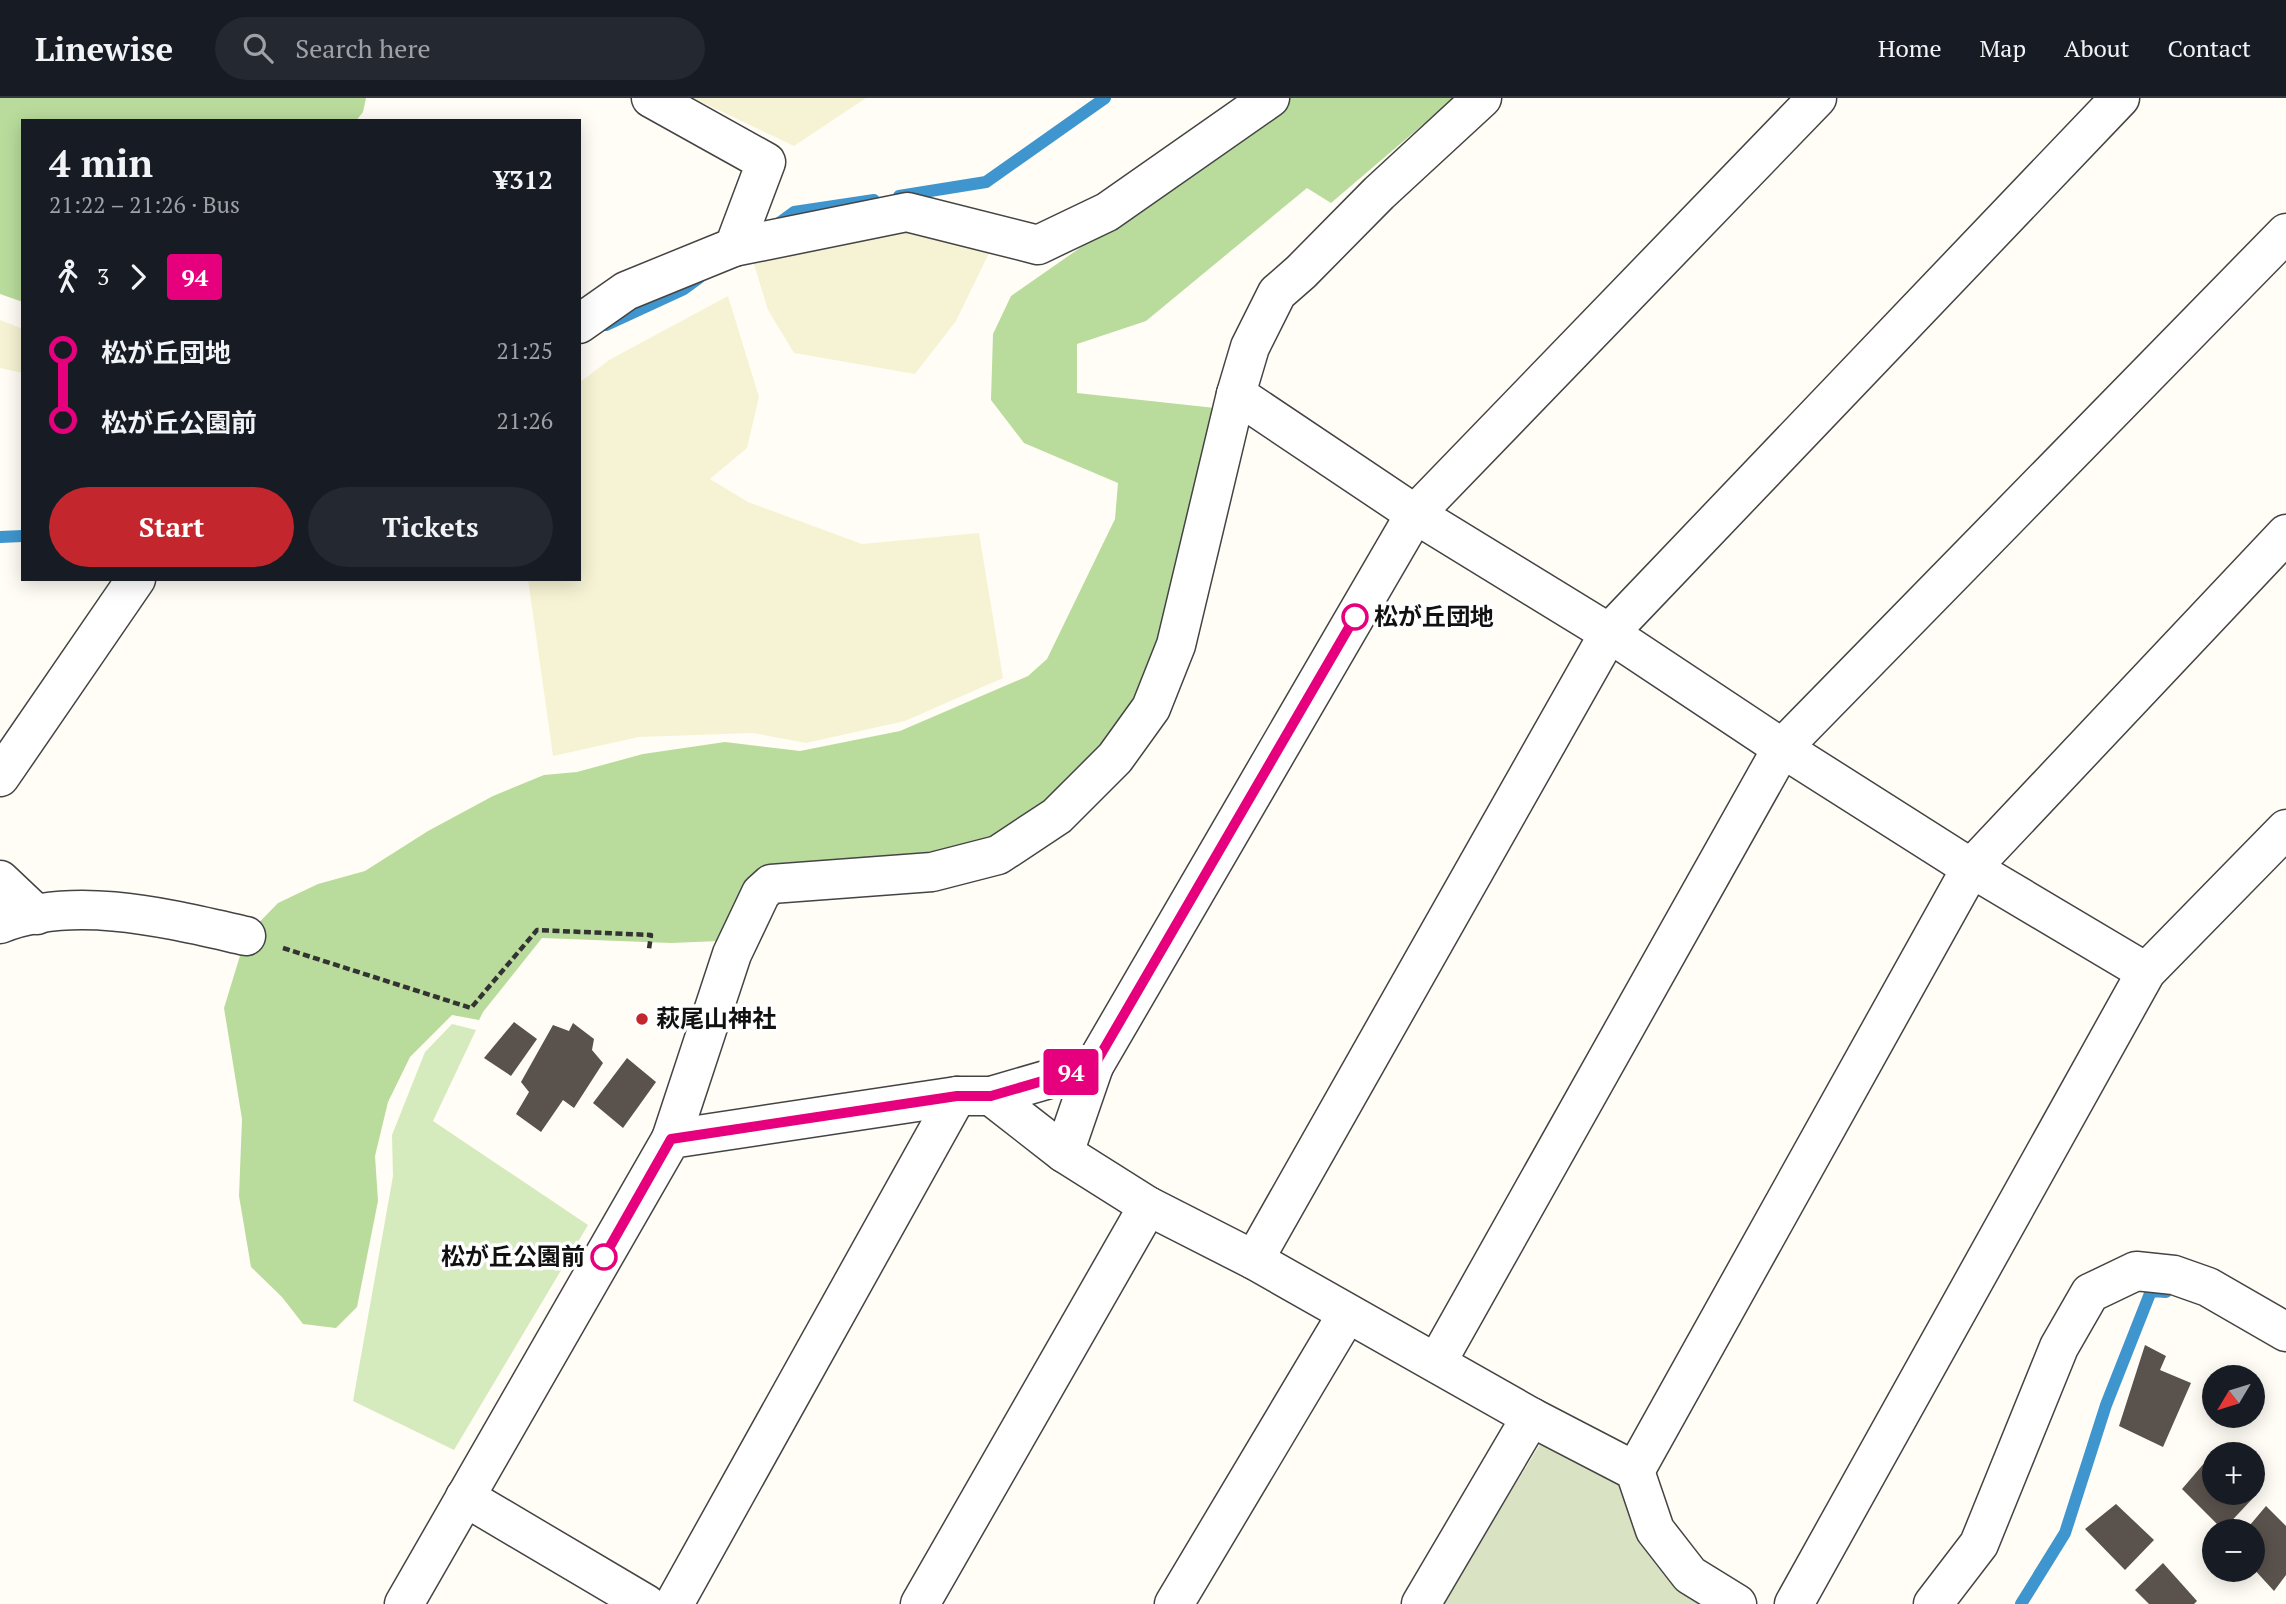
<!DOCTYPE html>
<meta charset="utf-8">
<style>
:root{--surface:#171b24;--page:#242831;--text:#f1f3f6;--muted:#9ea1a6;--line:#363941;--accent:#c4262e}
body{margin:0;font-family:"PT Serif","Noto Sans JP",serif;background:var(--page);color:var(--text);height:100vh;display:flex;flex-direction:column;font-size:26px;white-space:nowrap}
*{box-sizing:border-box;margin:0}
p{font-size:23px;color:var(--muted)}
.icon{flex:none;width:38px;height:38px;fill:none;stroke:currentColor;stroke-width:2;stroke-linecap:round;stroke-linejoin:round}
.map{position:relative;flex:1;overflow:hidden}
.details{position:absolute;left:21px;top:21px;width:560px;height:462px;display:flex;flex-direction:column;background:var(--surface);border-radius:0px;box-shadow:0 4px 18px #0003}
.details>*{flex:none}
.badge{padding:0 14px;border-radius:5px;font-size:24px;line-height:46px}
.needle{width:46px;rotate:232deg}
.tools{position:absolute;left:2202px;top:1267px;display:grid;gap:14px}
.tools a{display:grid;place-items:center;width:63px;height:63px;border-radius:50%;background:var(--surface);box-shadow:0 4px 18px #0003;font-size:35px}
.map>.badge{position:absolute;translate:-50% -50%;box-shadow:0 0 0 4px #fff}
.legs{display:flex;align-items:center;gap:10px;height:77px;padding:0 28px;font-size:23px}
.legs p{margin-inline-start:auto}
.overview{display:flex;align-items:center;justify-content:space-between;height:119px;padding:0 28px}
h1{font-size:38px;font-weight:600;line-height:52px}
.button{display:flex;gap:14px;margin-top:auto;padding:14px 28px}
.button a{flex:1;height:80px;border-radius:42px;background:var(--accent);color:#fff;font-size:28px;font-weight:600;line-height:80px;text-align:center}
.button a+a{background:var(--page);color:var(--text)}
ul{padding:0 28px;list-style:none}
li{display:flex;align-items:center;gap:24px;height:70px;font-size:26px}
li i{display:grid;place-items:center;width:10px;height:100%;margin:0 9px;background:currentColor}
li i::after{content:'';width:18px;height:18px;margin:-9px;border:5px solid;border-radius:50%;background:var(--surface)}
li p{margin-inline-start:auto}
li:first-child i{background:linear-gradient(#0000 50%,currentColor 0)}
li:last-child i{background:linear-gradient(currentColor 50%,#0000 0)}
header{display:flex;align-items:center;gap:42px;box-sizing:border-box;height:98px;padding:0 35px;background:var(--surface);border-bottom:2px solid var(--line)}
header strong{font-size:33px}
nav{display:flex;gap:38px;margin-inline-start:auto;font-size:24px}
.search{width:490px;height:63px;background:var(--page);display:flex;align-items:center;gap:18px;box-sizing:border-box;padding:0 24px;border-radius:38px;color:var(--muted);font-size:26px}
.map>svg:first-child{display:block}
.farmland{fill:#f6f3d4}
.green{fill:#d5ebbd}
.forest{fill:#b9dc9c}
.cemetery{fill:#d9e3c4}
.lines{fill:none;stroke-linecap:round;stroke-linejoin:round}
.stream{stroke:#3f96cf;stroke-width:12}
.building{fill:#5a524d}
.minor-casing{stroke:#444;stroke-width:41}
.path{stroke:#333;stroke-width:4.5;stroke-dasharray:7 3.5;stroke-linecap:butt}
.minor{stroke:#fff;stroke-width:38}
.line-1-casing{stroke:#fff;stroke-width:16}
.line-1{stroke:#e6007e;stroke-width:10}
.stop-1-dot{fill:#fff;stroke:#e6007e;stroke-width:3.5}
.poi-dot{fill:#c4262e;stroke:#fff;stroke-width:2.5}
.labels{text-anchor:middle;stroke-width:7;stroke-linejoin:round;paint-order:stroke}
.stop-label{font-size:24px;font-weight:bold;fill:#111;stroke:#fff;text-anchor:start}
.poi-label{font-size:24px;font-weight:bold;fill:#111;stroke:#fff;text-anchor:start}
</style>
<header>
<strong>Linewise</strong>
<div class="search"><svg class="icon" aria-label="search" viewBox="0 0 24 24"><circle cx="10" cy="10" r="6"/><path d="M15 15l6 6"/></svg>Search here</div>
<nav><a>Home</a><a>Map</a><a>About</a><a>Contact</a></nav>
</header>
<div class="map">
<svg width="2286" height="1506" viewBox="0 0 2286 1506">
<rect width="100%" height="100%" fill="#fffdf5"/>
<g class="farmland">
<polygon points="693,0 866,0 794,48"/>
<polygon points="914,134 992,149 956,223 915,276 794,255 768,212 753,163 807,150"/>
<polygon points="728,198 759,299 747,350 710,381 748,404 862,446 979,435 1003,580 905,623 806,645 753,635 639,639 553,658 528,481 579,481 579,285 609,262"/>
<polygon points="0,222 23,231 23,275 0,270"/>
</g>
<polygon class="green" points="452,926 476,932 433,1023 588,1127 454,1352 353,1303 393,1078 392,1037 425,954"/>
<g class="forest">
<polygon points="0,0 366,0 363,14 356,23 23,23 23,204 0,196"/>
<polygon points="1287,0 1454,0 1331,105 1307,90 1146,223 1077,246 1077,295 1215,310 1179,472 1135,615 1084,679 995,746 752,783 720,843 671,845 542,840 483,914 479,922 452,917 410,959 388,1004 375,1058 378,1103 357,1209 336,1230 303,1226 282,1199 251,1169 239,1098 242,1021 224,910 246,838 278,805 318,786 365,773 428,733 493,698 544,677 577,674 643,656 725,644 800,653 900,633 1028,578 1047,561 1115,421 1118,385 1024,345 991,302 993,236 1011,198 1107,131"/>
</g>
<polygon class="cemetery" points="1548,1333 1620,1371 1714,1506 1442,1506"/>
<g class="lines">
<g class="stream">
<polyline points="899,98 986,84 1105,0"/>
<polyline points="775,128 794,114 874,102"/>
<polyline points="606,227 684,191 699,180"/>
<polyline points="0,439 23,438"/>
<polyline points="2021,1506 2065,1435 2106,1307 2151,1193 2166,1194"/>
</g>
</g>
<g class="building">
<polygon points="514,924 537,941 511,978 484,960"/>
<polygon points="573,925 594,941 592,952 603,965 574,1010 563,1002 541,1034 516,1016 529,994 521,984 553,927 569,933"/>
<polygon points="627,960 656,984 623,1030 593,1005"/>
<polygon points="2145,1247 2166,1258 2160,1272 2191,1285 2163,1349 2119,1328"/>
<polygon points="2212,1356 2214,1395 2250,1395 2254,1399 2223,1432 2182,1391"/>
<polygon points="2116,1406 2154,1442 2125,1472 2085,1431"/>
<polygon points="2266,1408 2286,1428 2286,1477 2274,1493 2252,1469 2252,1433 2245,1433"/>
<polygon points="2163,1465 2197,1503 2194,1506 2149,1506 2135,1492"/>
</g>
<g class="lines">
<g class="minor-casing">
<g id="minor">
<polyline points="734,149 907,114 1038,147 1107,114 1270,0"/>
<polyline points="579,226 626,193 734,149 766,64 651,0"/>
<polyline points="1236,296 1415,416 1609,535 1782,650 1971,770 2146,874"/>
<polyline points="0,679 136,481"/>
<polyline points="0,782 37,817"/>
<path d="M0,826C75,796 170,821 246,838"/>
<polyline points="991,998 1064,1055 1148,1108 1254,1162 1531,1319 1635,1373 1655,1432 1690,1477 1737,1506"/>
<polyline points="671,1041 732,856 761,795 771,786 932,774 998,757 1057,718 1115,660 1151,610 1176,547 1236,296 1250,249 1277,195 1301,174 1379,95 1482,0"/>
<polyline points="1064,1055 1094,968"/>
<polyline points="1254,1162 1609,535 2120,0"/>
<polyline points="1437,1264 1782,650 2286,135"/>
<polyline points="1635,1373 1971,770 2286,436"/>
<polyline points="465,1399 646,1506"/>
<polyline points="404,1506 671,1041 957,998 991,998 1094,968 1415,416 1817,0"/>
<polyline points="674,1506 957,998"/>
<polyline points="920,1506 1148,1108"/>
<polyline points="1174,1506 1347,1216"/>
<polyline points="1421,1506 1531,1319"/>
<polyline points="1794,1506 2146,874 2286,731"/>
<polyline points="1933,1506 1979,1446 2059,1249 2090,1195 2136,1173 2174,1177 2208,1189 2286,1234"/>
</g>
</g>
<polyline class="path" points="283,850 471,910 537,832 651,837 649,851"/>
<use href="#minor" class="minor"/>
</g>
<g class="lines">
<g class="line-1-casing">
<polyline id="line-1" points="604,1159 671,1041 957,998 991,998 1094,968 1355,519"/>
</g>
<use href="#line-1" class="line-1"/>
</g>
<g class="stop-1-dot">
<circle cx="1355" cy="519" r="12"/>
<circle cx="604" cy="1159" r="12"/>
</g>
<circle class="poi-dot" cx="642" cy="921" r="7"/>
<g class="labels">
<g class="stop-label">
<text x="1374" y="527">松が丘団地</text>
<text x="585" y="1167" text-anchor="end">松が丘公園前</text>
</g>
<g class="poi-label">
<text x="656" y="929">萩尾山神社</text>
</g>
</g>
</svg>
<div class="tools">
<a><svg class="needle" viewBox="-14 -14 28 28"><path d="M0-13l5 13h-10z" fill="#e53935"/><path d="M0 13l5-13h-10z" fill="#9ea1a6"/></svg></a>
<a>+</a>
<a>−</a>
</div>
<b class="badge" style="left:1071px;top:974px;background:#e6007e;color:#fff">94</b>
<section class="details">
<div class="overview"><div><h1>4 min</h1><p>21:22 – 21:26 · Bus</p></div><b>¥312</b></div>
<div class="legs"><svg class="icon" aria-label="walk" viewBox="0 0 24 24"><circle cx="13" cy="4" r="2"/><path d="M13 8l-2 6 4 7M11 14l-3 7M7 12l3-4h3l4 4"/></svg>3<svg class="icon" aria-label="forward" viewBox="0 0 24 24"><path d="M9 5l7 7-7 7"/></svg><b class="badge" style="background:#e6007e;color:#fff">94</b></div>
<ul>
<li><i style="color:#e6007e"></i><b>松が丘団地</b><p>21:25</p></li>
<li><i style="color:#e6007e"></i><b>松が丘公園前</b><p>21:26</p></li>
</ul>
<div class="button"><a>Start</a><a>Tickets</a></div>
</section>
</div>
